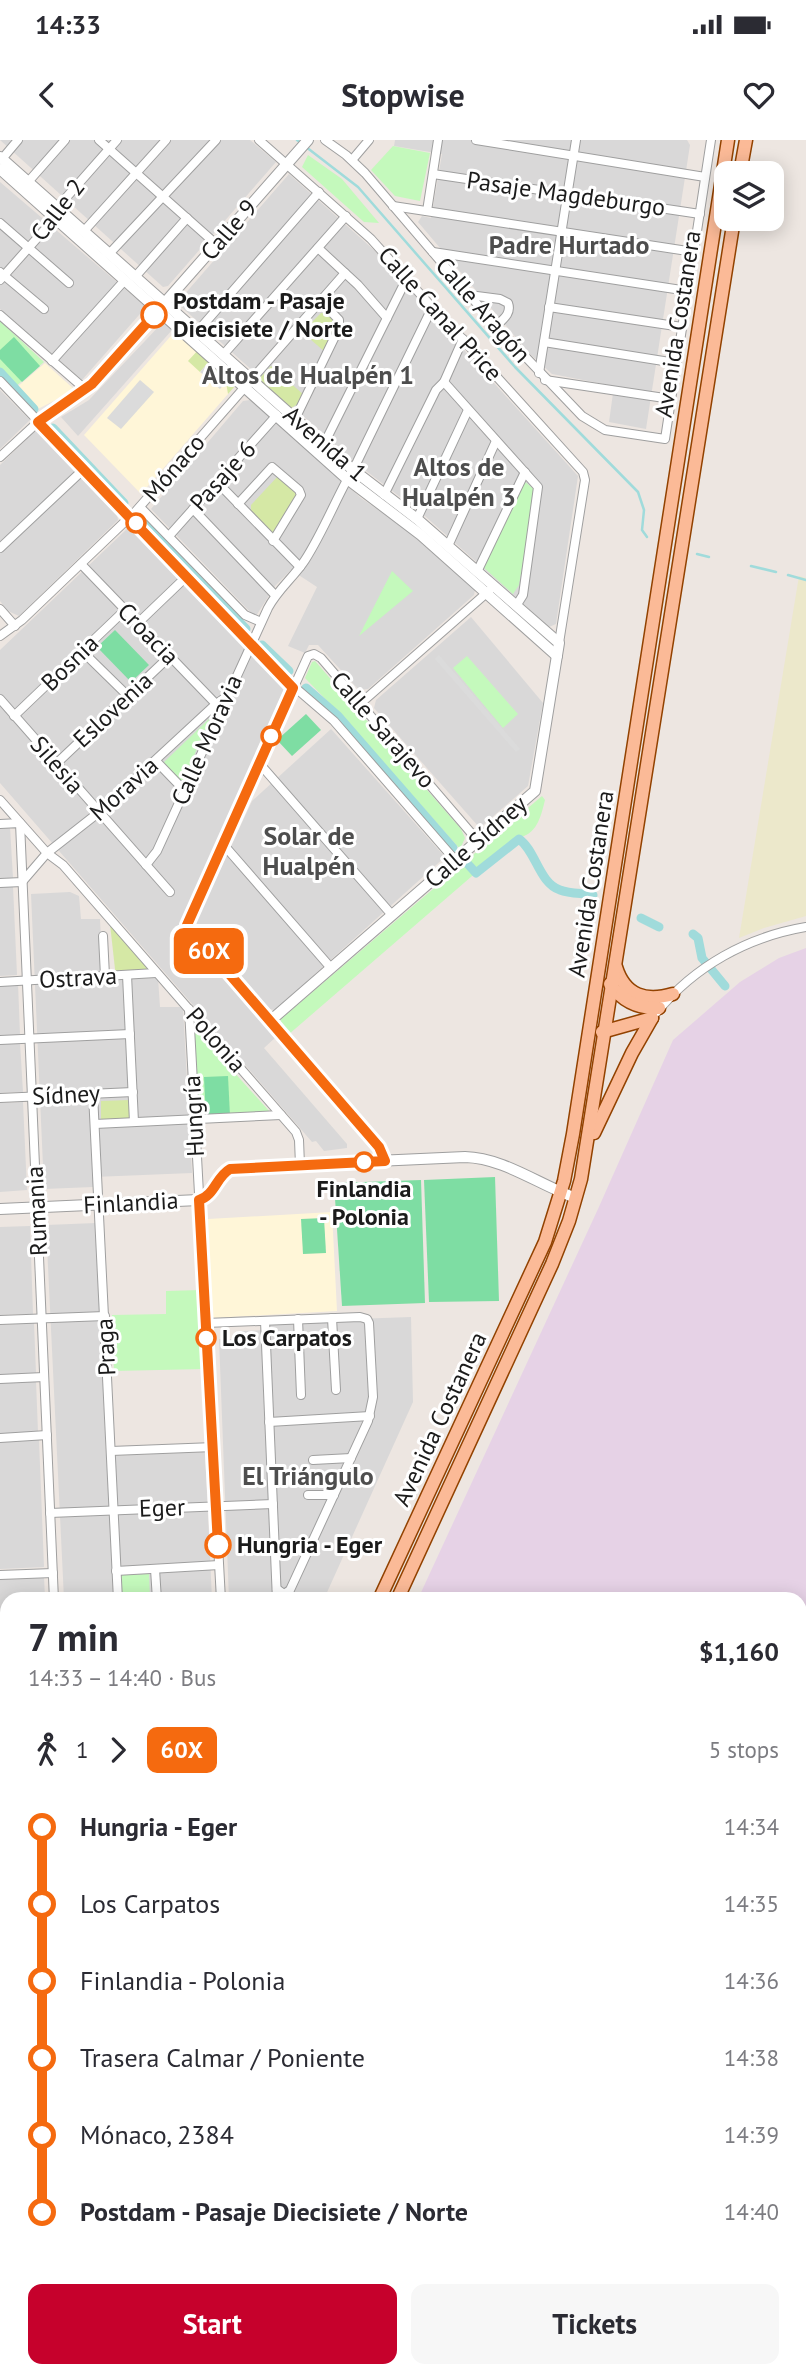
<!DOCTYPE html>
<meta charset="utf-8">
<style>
:root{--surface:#fff;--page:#f7f7f7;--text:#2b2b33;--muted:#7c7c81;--accent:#c6012c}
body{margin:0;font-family:"PT Sans",sans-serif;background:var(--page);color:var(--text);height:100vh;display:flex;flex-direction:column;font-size:26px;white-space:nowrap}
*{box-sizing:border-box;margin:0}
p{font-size:23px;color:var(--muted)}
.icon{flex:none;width:38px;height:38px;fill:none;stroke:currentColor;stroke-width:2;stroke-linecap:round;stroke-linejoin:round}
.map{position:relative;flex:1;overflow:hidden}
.panel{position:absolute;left:0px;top:1452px;width:807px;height:786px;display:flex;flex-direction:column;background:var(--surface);border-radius:21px 21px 0 0;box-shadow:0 4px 18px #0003}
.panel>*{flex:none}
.badge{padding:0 14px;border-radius:10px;font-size:24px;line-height:46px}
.controls{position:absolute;left:714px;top:21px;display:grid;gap:14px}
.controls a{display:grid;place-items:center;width:70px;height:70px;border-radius:14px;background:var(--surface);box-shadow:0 4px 18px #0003;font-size:35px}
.map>.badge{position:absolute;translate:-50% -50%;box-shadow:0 0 0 4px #fff}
.legs{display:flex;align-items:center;gap:10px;height:77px;padding:0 28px;font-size:23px}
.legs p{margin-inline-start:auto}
.overview{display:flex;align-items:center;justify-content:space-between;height:119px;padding:0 28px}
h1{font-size:38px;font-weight:600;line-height:52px}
.button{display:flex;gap:14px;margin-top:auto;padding:14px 28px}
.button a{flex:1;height:80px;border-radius:14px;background:var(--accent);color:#fff;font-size:28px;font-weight:600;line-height:80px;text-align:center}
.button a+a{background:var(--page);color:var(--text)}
ul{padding:0 28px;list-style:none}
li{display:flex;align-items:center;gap:24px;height:77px;font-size:26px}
li i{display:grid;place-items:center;width:10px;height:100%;margin:0 9px;background:currentColor}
li i::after{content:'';width:18px;height:18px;margin:-9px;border:5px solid;border-radius:50%;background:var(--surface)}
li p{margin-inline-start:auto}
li:first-child i{background:linear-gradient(#0000 50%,currentColor 0)}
li:last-child i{background:linear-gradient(currentColor 50%,#0000 0)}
.status{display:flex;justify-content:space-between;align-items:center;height:49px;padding:0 35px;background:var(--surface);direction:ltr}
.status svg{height:19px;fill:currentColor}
header{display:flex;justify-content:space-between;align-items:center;height:91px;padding:0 28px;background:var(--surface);font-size:32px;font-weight:600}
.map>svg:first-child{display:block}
.residential{fill:#d9d8d8}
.industrial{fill:#e6d2e6}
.education{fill:#fff6d8}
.farmland{fill:#ece8cb}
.grass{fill:#d5e8a5}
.park{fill:#c4f9bc}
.pitch{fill:#7edda3}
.parking{fill:#dbdbdb}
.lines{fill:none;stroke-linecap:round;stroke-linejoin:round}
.stream{stroke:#a0dbdb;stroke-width:2.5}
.canal{stroke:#a0dbdb;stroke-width:9}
.minor-casing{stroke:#9f9f9f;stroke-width:10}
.tertiary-casing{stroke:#9f9f9f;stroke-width:12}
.primary-casing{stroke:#924200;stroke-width:15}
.minor{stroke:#fff;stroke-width:8}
.tertiary{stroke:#fff;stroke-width:10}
.primary{stroke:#fbba97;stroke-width:12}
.line-1-casing{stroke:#fff;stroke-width:16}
.line-1{stroke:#f56a0f;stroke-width:10}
.stop-1-dot{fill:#fff;stroke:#f56a0f;stroke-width:3.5}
.labels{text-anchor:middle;stroke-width:6;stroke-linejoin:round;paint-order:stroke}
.street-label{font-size:24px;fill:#1b1b1b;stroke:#fff}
.stop-label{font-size:24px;font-weight:bold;fill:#1b1b1b;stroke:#fff;text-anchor:start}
.neighbourhood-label{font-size:26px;font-weight:bold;fill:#4e4e4e;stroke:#fff}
</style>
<div class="status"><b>14:33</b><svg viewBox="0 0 49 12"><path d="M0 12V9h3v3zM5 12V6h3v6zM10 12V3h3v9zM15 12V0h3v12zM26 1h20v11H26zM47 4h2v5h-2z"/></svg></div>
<header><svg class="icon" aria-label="back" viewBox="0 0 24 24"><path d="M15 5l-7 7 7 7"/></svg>Stopwise<svg class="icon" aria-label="heart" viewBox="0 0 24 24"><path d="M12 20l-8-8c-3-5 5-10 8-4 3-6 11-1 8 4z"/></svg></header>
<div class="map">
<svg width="806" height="2238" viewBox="0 0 806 2238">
<rect width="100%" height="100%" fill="#ede6e1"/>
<g class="residential">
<polygon points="0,0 250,0 276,22 168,146 163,147"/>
<polygon points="395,0 687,0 690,5 646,289 609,282 614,246 552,234 529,213 418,82 422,76 431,78 442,14 394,6"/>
<polygon points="289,34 374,110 578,336 556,484 549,487 426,377 352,320 177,163"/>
<polygon points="0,42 146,167 82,240 0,169"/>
<polygon points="163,182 172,190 78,296 61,277 89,260"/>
<polygon points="0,250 30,280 0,309"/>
<polygon points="250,260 361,358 404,388 475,450 474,455 368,549 359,550 318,505 309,505 305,513 288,506 317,447 291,430 275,446 256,476 254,476 151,369 243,261"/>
<polygon points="40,291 117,374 118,380 19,476 8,471 0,461 0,325 34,292"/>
<polygon points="129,387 134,390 285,547 180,786 277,896 264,908 347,1004 347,1008 324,1011 316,1001 312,1002 0,643 0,510"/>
<polygon points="471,477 543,563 528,646 482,686 478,686 374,568 376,560"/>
<polygon points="331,589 445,717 275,870 269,869 194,786 252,661"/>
<polygon points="0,687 10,687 13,738 0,738"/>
<polygon points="13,746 17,835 0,836 0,747"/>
<polygon points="70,752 79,756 81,779 100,779 103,839 158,838 160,867 183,867 192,1033 94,1037 93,1047 44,1049 31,754"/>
<polygon points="18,843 20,895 0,895 0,844"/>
<polygon points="0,903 20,903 23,952 0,953"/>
<polygon points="23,962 27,1050 0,1052 0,963"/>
<polygon points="96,1083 106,1316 205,1312 212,1459 64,1459 46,1085"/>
<polygon points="30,1086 33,1174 0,1175 0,1087"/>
<polygon points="411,1177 413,1262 324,1459 229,1459 219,1199 242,1199 242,1191 270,1190 270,1182"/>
<polygon points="34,1183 36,1233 0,1235 0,1185"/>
<polygon points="36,1241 38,1292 0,1294 0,1242"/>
<polygon points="39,1300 44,1427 0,1429 0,1302"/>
<polygon points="44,1436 45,1459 7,1460 7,1527 0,1527 0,1438"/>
<rect x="0" y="1537" width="7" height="49"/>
<polygon points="7,1628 7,1676 0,1677 0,1629"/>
<polygon points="0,1843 5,1843 7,1893 0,1893"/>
<rect x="0" y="1902" width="7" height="50"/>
<polygon points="0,1961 7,1961 7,2038 0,2052"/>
</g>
<polygon class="industrial" points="806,808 806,2238 59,2238 62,2231 800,2231 800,1460 418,1459 598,1069 673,900 740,842 779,818"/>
<g class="education">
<polygon points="176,190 235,246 141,354 84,295"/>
<polygon points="45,223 75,250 36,270 16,248"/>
<polygon points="332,1072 337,1171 212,1178 208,1079"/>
</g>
<polygon class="farmland" points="799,436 806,438 806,776 764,788 739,798"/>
<g class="grass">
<polygon points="321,173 326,173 336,183 336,190 325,212 302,192"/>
<polygon points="199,209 234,240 235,246 228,254 226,242 206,225 200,232 188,221"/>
<polygon points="271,226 304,255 298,264 291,268 258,240"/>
<polygon points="278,336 298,350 298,355 275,396 251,371 251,365"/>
<polygon points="110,784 155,836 116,838"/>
<polygon points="130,960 131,978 101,980 101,961"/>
</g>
<g class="park">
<polygon points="393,6 430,13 420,61 395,56 371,30"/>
<polygon points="308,15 342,39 379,83 364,82 302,27"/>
<polygon points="0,181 44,222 14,248 0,233"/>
<polygon points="524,341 535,350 519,445 513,454 482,426"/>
<polygon points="392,431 413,451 359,496"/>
<polygon points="467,516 518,574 503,588 453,528"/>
<polygon points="315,521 461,689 465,698 460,709 341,575 305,538 312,522"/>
<polygon points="210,578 182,644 163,623"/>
<path d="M542,656L545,660C541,676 537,696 516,698L288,895L280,885L281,879Z"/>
<polygon points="194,888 271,973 199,975"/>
<polygon points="201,1150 204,1229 114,1231 112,1175 166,1174 166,1151"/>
<polygon points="149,1434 150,1459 121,1459 120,1435"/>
</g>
<g class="pitch">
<polygon points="14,197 40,226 22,242 0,219 0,210"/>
<polygon points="115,490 149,525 131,542 97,507"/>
<polygon points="306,574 321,590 292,616 277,600"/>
<polygon points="228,936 230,976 206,977 204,937"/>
<polygon points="495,1037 499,1161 429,1162 424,1040"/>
<polygon points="421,1040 425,1163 342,1166 334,1043"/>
<polygon points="324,1078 326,1113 303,1114 301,1079"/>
</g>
<g class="parking">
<polygon points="206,225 226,242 220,249 200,232"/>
<polygon points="140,240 154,252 121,289 107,278"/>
<polygon points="439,515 520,609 516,612 435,519"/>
</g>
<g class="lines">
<g class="stream">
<polyline points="297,0 358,47 515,227 638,352 644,370 642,390 647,397"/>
<polyline points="697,414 709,417"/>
<polyline points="751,426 776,432"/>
<polyline points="788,435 806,440"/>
</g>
<g class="canal">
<polyline points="0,232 34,269"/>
<polyline points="53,288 124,363"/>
<polyline points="142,382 246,489"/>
<polyline points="262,505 289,531"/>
<polyline points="306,548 338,576 453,708"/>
<path d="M465,721L476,733L519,699C536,711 539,743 560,750C570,754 583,753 593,755"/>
<polyline points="641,778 659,787"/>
<polyline points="693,794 698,798 702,818 725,846"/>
</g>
<g class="minor-casing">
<g id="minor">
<polyline points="99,0 216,104"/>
<polyline points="259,0 371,99 447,184 458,194 583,332 585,340 559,503"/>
<polyline points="325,0 346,15 365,33 496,186 582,276 605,290 665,299 711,0"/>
<polyline points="476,0 705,37"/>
<polyline points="2,19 18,0"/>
<polyline points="352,20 369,0"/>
<polyline points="433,34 700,74"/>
<polyline points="28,42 65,0"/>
<polyline points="393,66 694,112"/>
<polyline points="427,71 438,0"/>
<polyline points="0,83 69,143"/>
<polyline points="84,91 166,0"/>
<polyline points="318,108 358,145 387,178"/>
<polyline points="433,112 688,151"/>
<polyline points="109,114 216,0"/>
<polyline points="0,132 44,169"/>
<polyline points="135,137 187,78"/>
<polyline points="0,140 55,78 57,68 117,0"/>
<path d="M469,155L500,159L508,163C512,174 502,180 496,186"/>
<polyline points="549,167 682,187"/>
<polyline points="0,175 86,250"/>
<polyline points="197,192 319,52"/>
<polyline points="544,202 676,223"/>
<polyline points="223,215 346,76"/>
<polyline points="52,221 125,140"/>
<polyline points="539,233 576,0"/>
<polyline points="545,240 671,259"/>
<polyline points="0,241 277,532 334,581 455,720"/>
<polyline points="444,242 538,347 523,455 516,466"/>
<polyline points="295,279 339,188 339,180 321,161"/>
<polyline points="324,304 407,138"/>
<polyline points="0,317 38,282 92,244 159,170"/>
<polyline points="217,342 300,427"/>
<polyline points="384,355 436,250 444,242 463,199"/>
<polyline points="238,364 272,327 299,350 301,355 273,401"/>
<polyline points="140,367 245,475 261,482"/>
<polyline points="193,369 275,455"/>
<polyline points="417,379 468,270"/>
<polyline points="169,396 277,275"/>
<polyline points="448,406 496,301"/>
<polyline points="0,408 84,329"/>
<polyline points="81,424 216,564"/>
<polyline points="477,432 525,332"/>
<polyline points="0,469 15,486"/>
<polyline points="138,483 186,437"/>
<polyline points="0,496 22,480 136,371 345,133"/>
<polyline points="82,511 128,556"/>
<polyline points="0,559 170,752"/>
<polyline points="361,563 490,450"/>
<polyline points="14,576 125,470"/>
<polyline points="156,621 184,650"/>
<polyline points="259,623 392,775"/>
<polyline points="56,624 170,516"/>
<polyline points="0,660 47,713 63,725 296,992 299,1000 300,1025"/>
<polyline points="0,684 20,683 54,1460"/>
<polyline points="223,704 331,828"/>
<path d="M146,725L157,711L268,468C278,449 294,437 305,420C325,389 338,353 357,322L432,168"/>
<polyline points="0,743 22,742 47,713 98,673 216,564 226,557"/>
<polyline points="103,796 105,836"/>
<polyline points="127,835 134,982"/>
<polyline points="0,842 156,833"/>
<polyline points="189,869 221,1460"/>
<path d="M657,872C695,826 747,797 806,787"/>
<polyline points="270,881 188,788 187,783 308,516 314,514 321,518 478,701"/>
<polyline points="0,900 130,894"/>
<polyline points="93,954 118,1460"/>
<polyline points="0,958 133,952"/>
<polyline points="95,984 281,975"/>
<polyline points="332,1178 336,1250"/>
<polyline points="298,1179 301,1255"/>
<polyline points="0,1180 105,1176"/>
<polyline points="265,1181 277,1460"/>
<polyline points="206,1183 360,1177 367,1179 369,1183 373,1257 368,1281 290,1450 284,1454 277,1449"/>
<polyline points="0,1239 44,1237"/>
<polyline points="269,1282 370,1276"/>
<polyline points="0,1298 47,1295"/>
<polyline points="111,1311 214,1307"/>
<polyline points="313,1320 351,1318"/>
<polyline points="308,1355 334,1355"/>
<polyline points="50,1373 273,1364"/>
<polyline points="155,1429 157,1460"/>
<polyline points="116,1431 219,1425"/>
<polyline points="0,1435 53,1433"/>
<polyline points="0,1533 7,1533"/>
<polyline points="1,1683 7,1806"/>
<polyline points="0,1839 7,1839"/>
<polyline points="0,1898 7,1898"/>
<polyline points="0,1957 7,1957"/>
<polyline points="0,2062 7,2047"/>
</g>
</g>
<g class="tertiary-casing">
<g id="tertiary">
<polyline points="0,17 352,329 417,379 559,503 535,651 270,881 379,1007 385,1021"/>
<polyline points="0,29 346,338 421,395 557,516"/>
<polyline points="161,167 308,0"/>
<path d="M0,1069L199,1060C221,1054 211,1032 241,1027L465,1017C504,1018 539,1045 576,1058"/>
<polyline points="0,1618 7,1618"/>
</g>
</g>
<g class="primary-casing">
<g id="primary">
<polyline points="740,33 746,0"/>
<path d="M616,827C625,856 646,862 673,854"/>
<path d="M610,844C622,861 639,869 659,868"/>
<polyline points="602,892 652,878"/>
<polyline points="594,993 632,913 652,878"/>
<polyline points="379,1460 545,1102 564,1041 573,994 728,0"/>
<polyline points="397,1460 552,1124 569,1081 581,1039 734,79"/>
<polyline points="17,2238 20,2231"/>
<polyline points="35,2238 38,2231"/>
</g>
</g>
<use href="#minor" class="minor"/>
<use href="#tertiary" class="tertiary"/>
<use href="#primary" class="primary"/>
</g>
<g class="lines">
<g class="line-1-casing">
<path id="line-1" d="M154,175L92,244L38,282L293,548L187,785L379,1007L385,1021L230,1029C216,1037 215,1055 199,1060L218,1405"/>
</g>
<use href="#line-1" class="line-1"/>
</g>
<g class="stop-1-dot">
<circle cx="154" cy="175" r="12"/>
<circle cx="136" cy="383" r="9"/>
<circle cx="271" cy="596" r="9"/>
<circle cx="364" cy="1022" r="9"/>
<circle cx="206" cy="1198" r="9"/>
<circle cx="218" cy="1405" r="12"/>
</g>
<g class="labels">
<g class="street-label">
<text transform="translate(566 54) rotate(8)" y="8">Pasaje Magdeburgo</text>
<text transform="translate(58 70) rotate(-52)" y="8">Calle 2</text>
<text transform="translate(229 90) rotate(-49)" y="8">Calle 9</text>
<text transform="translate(483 170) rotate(49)" y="8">Calle Aragón</text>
<text transform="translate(440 174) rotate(48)" y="8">Calle Canal Price</text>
<text transform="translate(678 184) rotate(-81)" y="8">Avenida Costanera</text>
<text transform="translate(325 304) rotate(41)" y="8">Avenida 1</text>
<text transform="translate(174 328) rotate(-49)" y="8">Mónaco</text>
<text transform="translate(223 336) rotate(-48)" y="8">Pasaje 6</text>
<text transform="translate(148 494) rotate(46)" y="8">Croacia</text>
<text transform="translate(70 523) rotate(-44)" y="8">Bosnia</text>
<text transform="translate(113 570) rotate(-43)" y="8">Eslovenia</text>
<text transform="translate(383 590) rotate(49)" y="8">Calle Sarajevo</text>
<text transform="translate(207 600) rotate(-66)" y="8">Calle Moravia</text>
<text transform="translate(57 625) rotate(49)" y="8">Silesia</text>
<text transform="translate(124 649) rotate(-42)" y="8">Moravia</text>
<text transform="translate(476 702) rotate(-41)" y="8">Calle Sídney</text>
<text transform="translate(591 744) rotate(-81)" y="8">Avenida Costanera</text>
<text transform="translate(78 838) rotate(-3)" y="8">Ostrava</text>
<text transform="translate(216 900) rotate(49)" y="8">Polonia</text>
<text transform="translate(66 955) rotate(-3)" y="8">Sídney</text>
<text transform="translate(194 976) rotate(-93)" y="8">Hungría</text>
<text transform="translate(131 1063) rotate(-3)" y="8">Finlandia</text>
<text transform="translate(37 1071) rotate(-93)" y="8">Rumania</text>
<text transform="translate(106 1207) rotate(-93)" y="8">Praga</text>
<text transform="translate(440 1279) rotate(-65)" y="8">Avenida Costanera</text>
<text transform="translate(162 1368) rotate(-2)" y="8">Eger</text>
</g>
<g class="stop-label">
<text x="173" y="169">Postdam - Pasaje<tspan x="173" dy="28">Diecisiete / Norte</tspan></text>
<text x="364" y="1057" text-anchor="middle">Finlandia<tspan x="364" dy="28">- Polonia</tspan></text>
<text x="222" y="1206">Los Carpatos</text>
<text x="237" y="1413">Hungria - Eger</text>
</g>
<g class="neighbourhood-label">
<text x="569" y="114">Padre Hurtado</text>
<text x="308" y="244">Altos de Hualpén 1</text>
<text x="459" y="336">Altos de<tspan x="459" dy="30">Hualpén 3</tspan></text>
<text x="309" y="705">Solar de<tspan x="309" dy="30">Hualpén</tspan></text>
<text x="308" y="1345">El Triángulo</text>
</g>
</g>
</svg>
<div class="controls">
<a><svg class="icon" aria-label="layers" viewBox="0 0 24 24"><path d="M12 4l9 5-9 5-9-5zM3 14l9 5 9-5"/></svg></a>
</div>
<b class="badge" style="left:209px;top:811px;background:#f56a0f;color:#fff">60X</b>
<section class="panel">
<div class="overview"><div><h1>7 min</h1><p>14:33 – 14:40 · Bus</p></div><b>$1,160</b></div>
<div class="legs"><svg class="icon" aria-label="walk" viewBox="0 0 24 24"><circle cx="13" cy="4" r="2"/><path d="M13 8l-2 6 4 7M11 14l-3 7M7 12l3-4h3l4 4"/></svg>1<svg class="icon" aria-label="forward" viewBox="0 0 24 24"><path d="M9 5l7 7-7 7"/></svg><b class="badge" style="background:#f56a0f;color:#fff">60X</b><p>5 stops</p></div>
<ul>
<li><i style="color:#f56a0f"></i><b>Hungria - Eger</b><p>14:34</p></li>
<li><i style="color:#f56a0f"></i><span>Los Carpatos</span><p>14:35</p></li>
<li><i style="color:#f56a0f"></i><span>Finlandia - Polonia</span><p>14:36</p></li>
<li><i style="color:#f56a0f"></i><span>Trasera Calmar / Poniente</span><p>14:38</p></li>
<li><i style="color:#f56a0f"></i><span>Mónaco, 2384</span><p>14:39</p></li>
<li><i style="color:#f56a0f"></i><b>Postdam - Pasaje Diecisiete / Norte</b><p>14:40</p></li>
</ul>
<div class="button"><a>Start</a><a>Tickets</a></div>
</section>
</div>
